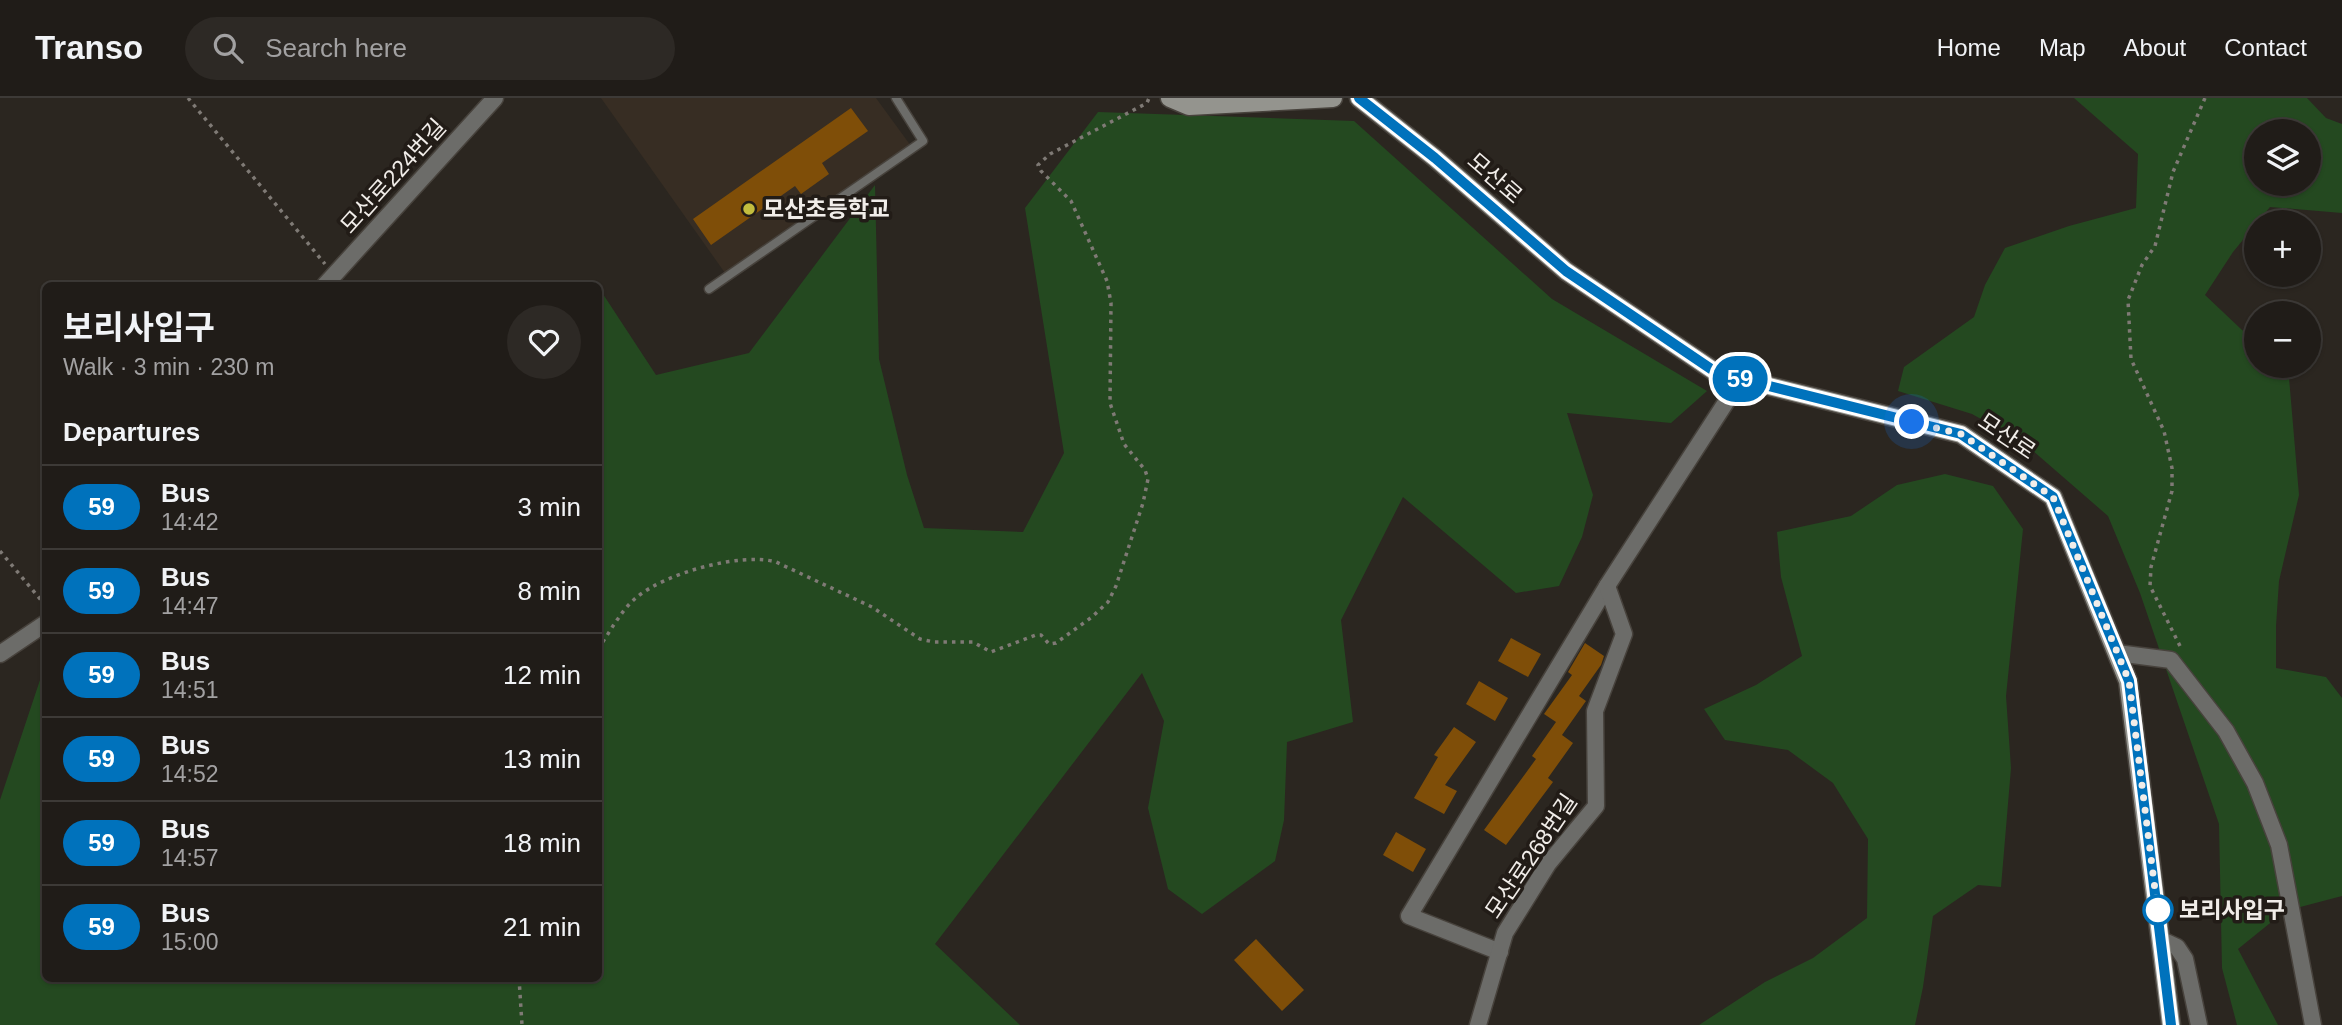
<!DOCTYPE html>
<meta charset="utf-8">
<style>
:root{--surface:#201c18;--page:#2d2925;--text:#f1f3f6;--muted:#a2a1a2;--line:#3d3a37}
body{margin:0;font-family:Helvetica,"Noto Sans KR",sans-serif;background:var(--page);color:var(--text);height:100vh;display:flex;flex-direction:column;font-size:26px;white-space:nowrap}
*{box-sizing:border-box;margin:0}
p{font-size:23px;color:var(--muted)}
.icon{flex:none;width:38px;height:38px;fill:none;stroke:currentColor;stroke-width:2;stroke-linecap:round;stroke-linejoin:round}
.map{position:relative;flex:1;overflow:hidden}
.side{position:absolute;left:42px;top:184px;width:560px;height:700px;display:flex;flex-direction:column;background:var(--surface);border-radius:10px;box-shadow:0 2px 5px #0004,0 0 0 2px var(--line)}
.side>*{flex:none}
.badge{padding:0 14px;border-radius:23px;font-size:24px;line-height:46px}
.controls{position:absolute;left:2244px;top:21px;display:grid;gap:14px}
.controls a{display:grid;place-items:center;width:77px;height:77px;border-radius:50%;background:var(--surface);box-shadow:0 2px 5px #0004,0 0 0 2px var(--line);font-size:35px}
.you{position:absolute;width:35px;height:35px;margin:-18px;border:5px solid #fff;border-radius:50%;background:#1a73e8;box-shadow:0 0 0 10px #1a73e833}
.map>.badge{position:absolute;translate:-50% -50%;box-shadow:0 0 0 4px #fff}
h2{padding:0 21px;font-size:26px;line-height:63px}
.round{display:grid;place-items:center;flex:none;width:74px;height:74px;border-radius:37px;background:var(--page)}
.headline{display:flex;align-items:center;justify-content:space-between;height:119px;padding:0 21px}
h1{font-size:33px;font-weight:700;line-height:52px}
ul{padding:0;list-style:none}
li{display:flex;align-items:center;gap:21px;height:84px;padding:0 21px;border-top:2px solid var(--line)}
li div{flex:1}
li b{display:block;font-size:26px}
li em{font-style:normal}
li .badge{min-width:77px;font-weight:700;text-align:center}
header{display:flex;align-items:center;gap:42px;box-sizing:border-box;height:98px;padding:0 35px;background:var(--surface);border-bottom:2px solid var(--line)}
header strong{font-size:33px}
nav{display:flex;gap:38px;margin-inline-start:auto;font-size:24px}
.search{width:490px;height:63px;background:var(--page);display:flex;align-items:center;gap:18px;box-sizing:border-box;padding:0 24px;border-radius:38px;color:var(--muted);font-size:26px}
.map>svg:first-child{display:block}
.built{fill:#372d23}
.green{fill:#244920;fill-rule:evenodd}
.building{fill:#7f4e08}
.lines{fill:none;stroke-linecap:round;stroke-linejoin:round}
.lane-casing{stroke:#47423c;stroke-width:11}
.street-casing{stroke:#47423c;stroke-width:19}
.secondary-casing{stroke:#47423c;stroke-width:21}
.path{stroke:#7f7a75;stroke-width:3.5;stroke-dasharray:3.5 5;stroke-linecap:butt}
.lane{stroke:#6c6c69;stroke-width:8}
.street{stroke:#6c6c69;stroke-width:16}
.secondary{stroke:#94948e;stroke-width:18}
.line-casing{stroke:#fff;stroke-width:16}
.line{stroke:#0072bc;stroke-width:10}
.walk{stroke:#f1ede9;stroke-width:7;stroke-dasharray:0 12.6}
.poi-dot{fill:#c3bd3e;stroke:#221c17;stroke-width:2.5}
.stop-dot{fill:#fff;stroke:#0072bc;stroke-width:3.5}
.labels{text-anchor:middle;stroke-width:7;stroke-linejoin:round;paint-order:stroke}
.street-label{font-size:23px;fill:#f1ede9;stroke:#221c17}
.poi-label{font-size:23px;font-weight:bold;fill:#f1ede9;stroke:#221c17;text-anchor:start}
.stop-label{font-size:23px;font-weight:bold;fill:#f1ede9;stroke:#221c17;text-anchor:start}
</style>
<header>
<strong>Transo</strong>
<div class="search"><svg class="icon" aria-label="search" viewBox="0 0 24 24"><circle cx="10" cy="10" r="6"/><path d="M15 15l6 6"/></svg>Search here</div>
<nav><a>Home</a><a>Map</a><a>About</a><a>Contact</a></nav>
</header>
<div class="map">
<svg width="2342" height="927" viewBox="0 0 2342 927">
<rect width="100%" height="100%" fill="#2b2620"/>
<polygon class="built" points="601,0 876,0 911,48 725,175"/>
<g class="green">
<path d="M2074,0H2307L2326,20L2342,26V115L2270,109L2233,154L2205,197L2242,232L2256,240V268H2288L2299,397L2279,483L2276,528V570L2326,579L2342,600V798L2285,813L2238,851L2278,927H2237L2222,870L2219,726L2140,495L2108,418L2024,345L1972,316L1898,293L1904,269L1974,219L1985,187L2005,150L2069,128L2136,110L2138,56ZM2256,33H2308V86H2256Z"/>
<polygon points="1098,14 1354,23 1552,201 1707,293 1671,325 1567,315 1593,397 1582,439 1559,488 1516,495 1403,399 1341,522 1353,624 1287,644 1284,722 1275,763 1202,816 1168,791 1148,710 1164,623 1142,575 935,846 1020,927 0,927 0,702 45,567 46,880 598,880 599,190 656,277 749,255 875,87 879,261 907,377 924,430 1023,434 1064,355 1025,110"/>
<polygon points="1945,376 1993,388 2023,431 2006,598 2011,670 2001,789 1978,787 1933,818 1923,889 1915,927 1699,927 1765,884 1813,860 1867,820 1868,741 1833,685 1788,652 1725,642 1704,611 1756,587 1802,558 1781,479 1777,434 1851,418 1897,387"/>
</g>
<g class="building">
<polygon points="851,10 868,33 822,65 829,76 801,96 795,88 711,147 693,121"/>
<polygon points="1511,540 1541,556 1528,579 1498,563"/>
<polygon points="1585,545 1604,558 1601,567 1579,598 1586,603 1562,637 1573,645 1548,680 1553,684 1506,747 1484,732 1536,661 1532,658 1556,624 1544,616 1572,577 1568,574"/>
<polygon points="1479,583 1508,600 1495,623 1466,606"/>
<polygon points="1454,629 1476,644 1445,687 1457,693 1444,716 1414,700 1438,659 1434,657"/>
<polygon points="1396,734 1426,751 1413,774 1383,757"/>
<polygon points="1256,841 1304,892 1282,913 1234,862"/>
</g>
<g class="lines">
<g class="lane-casing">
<polyline id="lane" points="709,191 923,43 896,0"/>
</g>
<g class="street-casing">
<g id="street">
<polyline points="325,187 495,0"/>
<polyline points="2117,555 2171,562 2226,633 2255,685 2279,747 2313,927"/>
<polyline points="0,556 46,525"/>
<polyline points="2162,842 2177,849 2185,861 2199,927"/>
<polyline points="1500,854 1409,818 1607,488"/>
<polyline points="1478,927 1505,835 1548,766 1596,708 1595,613 1624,536 1607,488 1741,281"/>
</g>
</g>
<g class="secondary-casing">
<g id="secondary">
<polyline points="1170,0 1189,8 1333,0"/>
<polyline points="1359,0 1435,60 1566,173 1717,275 1961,336 2053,399 2128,583 2171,927"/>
</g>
</g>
<g class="path">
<polyline points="188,0 325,166"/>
<polyline points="0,453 46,508"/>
<polyline points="2180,548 2150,488 2151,469 2172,393 2172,370 2164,333 2131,261 2128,202 2142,167 2155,148 2173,74 2205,0"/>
<path d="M598,551C610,534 621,512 637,499C666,475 741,454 776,464L872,509L920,541L934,544H973L991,554L1036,537H1041L1049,546L1056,545L1092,519L1108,504L1116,488L1143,405L1148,381L1145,372L1124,346L1110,305L1111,205L1107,183L1071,103L1041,73L1038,67L1050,56L1147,5L1149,0"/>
<polyline points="519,880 522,927"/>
</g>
<use href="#lane" class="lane"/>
<use href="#street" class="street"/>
<use href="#secondary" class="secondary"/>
</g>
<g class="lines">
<g class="line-casing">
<polyline id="line" points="1359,0 1435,60 1566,173 1717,275 1961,336 2053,399 2129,583 2171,927"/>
</g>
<use href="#line" class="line"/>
<polyline class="walk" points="1912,324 1961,336 2053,399 2129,583 2158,816 2158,812"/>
</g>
<circle class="poi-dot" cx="749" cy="111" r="7"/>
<circle class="stop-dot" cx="2158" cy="812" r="14"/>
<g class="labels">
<g class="street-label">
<text transform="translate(393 78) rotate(-48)" y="8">모산로224번길</text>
<text transform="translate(1495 80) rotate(41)" y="8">모산로</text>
<text transform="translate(2007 338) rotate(34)" y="8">모산로</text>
<text transform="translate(1531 758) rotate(-56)" y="8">모산로268번길</text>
</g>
<g class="poi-label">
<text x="763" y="119">모산초등학교</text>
</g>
<g class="stop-label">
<text x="2179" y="820">보리사입구</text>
</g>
</g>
</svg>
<div class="controls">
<a><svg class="icon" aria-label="layers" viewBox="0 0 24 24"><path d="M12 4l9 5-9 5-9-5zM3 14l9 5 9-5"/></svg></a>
<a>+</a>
<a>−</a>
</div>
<div class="you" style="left:1912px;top:324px"></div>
<b class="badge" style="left:1740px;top:281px;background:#0072bc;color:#fff">59</b>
<section class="side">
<div class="headline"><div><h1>보리사입구</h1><p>Walk · 3 min · 230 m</p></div><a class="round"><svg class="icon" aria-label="heart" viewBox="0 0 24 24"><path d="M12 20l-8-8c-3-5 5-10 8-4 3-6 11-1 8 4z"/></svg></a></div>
<h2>Departures</h2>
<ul>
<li><span class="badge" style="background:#0072bc;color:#fff">59</span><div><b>Bus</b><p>14:42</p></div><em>3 min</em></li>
<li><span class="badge" style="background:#0072bc;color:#fff">59</span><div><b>Bus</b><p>14:47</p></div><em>8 min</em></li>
<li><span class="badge" style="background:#0072bc;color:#fff">59</span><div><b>Bus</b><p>14:51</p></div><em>12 min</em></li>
<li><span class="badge" style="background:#0072bc;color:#fff">59</span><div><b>Bus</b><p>14:52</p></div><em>13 min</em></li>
<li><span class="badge" style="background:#0072bc;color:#fff">59</span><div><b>Bus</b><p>14:57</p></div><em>18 min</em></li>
<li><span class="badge" style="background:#0072bc;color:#fff">59</span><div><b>Bus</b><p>15:00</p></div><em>21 min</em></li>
</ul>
</section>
</div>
